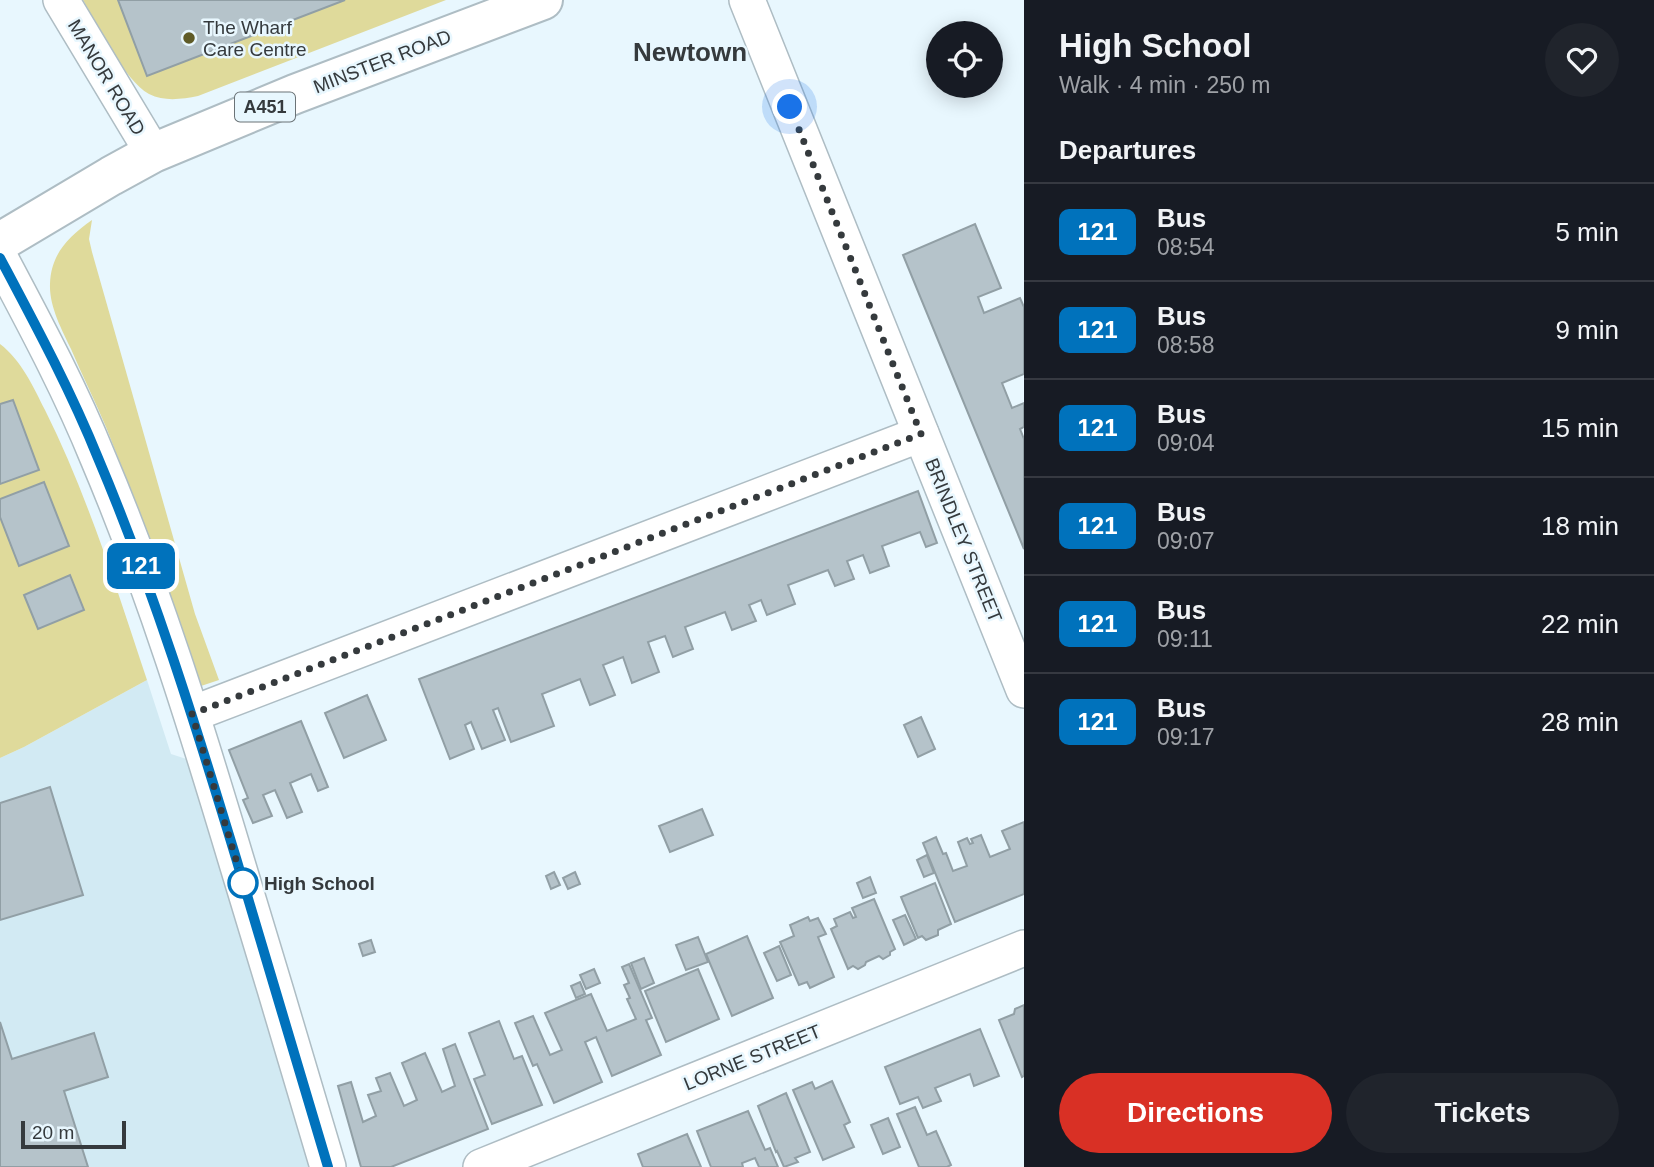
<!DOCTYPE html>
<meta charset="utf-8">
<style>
:root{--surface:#171b24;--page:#20242c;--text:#f1f3f6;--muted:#9ea1a6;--line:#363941;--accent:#d93025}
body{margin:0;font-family:Arial,sans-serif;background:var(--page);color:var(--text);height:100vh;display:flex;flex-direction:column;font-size:26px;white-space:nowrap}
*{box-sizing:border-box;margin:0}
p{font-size:23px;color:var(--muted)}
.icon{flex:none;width:38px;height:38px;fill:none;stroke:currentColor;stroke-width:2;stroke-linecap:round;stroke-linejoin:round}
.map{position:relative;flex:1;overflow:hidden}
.panel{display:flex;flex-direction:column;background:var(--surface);width:630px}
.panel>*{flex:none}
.badge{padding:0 14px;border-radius:10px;font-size:24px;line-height:46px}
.controls{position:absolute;left:926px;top:21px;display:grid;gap:14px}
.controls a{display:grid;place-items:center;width:77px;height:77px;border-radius:50%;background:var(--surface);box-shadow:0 4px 18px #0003;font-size:35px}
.scale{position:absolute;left:21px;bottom:18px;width:105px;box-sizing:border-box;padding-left:7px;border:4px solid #353a3d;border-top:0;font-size:19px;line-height:24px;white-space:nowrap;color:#353a3d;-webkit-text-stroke:5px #e8f7fe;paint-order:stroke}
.you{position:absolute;width:35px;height:35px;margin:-18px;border:5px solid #fff;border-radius:50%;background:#1a73e8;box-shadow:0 0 0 10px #1a73e833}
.map>.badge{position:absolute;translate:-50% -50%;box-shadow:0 0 0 4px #fff}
h2{padding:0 35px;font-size:26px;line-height:63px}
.round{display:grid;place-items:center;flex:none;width:74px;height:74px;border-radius:37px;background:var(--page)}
.overview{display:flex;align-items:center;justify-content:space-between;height:119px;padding:0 35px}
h1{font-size:33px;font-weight:800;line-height:52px}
.action{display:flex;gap:14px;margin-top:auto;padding:14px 35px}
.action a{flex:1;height:80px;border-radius:42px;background:var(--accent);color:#fff;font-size:28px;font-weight:800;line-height:80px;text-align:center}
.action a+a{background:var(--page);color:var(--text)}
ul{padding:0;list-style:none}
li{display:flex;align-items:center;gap:21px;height:98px;padding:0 35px;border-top:2px solid var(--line)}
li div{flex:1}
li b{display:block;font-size:26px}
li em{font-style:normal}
li .badge{min-width:77px;font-weight:700;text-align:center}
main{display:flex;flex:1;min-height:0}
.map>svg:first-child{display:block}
.built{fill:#d2eaf3}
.green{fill:#dfda9b}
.building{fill:#b5c3ca;stroke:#919fa5;stroke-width:2}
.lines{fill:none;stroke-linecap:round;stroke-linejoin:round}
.street-casing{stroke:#aebdc4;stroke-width:38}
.primary-casing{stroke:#aebdc4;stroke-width:42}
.street{stroke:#fff;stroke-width:35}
.primary{stroke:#fff;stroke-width:38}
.line-casing{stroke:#fff;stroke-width:16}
.line{stroke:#0072bc;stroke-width:10}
.walk{stroke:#353a3d;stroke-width:7;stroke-dasharray:0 12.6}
.poi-dot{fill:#5f5b27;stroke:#e8f7fe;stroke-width:2.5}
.stop-dot{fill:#fff;stroke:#0072bc;stroke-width:3.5}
.labels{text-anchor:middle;stroke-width:5;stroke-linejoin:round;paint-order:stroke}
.shield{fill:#e8f7fe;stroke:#6b7377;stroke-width:2}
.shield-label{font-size:18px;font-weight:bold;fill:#353a3d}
.poi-label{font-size:19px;fill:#353a3d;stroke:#e8f7fe;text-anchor:start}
.street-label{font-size:19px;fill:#353a3d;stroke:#e8f7fe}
.stop-label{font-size:19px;font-weight:bold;fill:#353a3d;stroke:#e8f7fe;text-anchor:start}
.district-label{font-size:26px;font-weight:bold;fill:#353a3d;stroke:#e8f7fe}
</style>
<main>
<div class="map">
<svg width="1024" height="1167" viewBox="0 0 1024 1167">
<rect width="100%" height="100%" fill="#e8f7fe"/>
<polygon class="built" points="147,680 171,754 208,766 328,1167 0,1167 0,758 24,747"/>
<g class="green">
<path d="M83,0H446L198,96C182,99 165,102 149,94C124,80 98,26 83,0Z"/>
<path d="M92,220L89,239L92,252L195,614L219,680L201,686C171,600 140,512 106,427C95,401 82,375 71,349C62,330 49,306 50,284C51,254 68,237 92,220Z"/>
<path d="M0,344C21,360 33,386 45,410C87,494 117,590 147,680L24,747L0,758Z"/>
</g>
<g class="building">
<polygon points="118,0 345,0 147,76"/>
<polygon points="975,224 1001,288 978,297 984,313 1020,298 1024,307 1024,374 1002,383 1012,408 1024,403 1024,427 1020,429 1024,439 1024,549 903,255"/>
<polygon points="13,400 39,470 0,484 0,404"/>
<polygon points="44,482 69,546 19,566 0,517 0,499"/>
<polygon points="918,491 937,543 926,547 920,532 882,546 889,566 870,573 863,555 847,561 854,579 835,586 828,570 788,585 795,604 767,615 761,600 749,605 756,621 732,630 725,612 685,627 693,649 673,657 665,636 648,642 659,672 632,683 623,657 603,665 615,695 590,705 580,679 542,694 554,726 511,742 498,708 493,710 505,740 482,749 471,722 465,725 474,749 450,759 419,679"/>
<polygon points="70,575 84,610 38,629 24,595"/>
<polygon points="367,695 386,740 344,758 325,713"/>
<polygon points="921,717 935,749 918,757 904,725"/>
<polygon points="301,721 328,787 318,791 311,774 290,783 302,812 287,818 275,790 263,795 272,816 253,823 243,800 248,798 229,750"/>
<polygon points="50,787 83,895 0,920 0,803"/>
<polygon points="702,809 713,835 670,852 659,826"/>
<polygon points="1024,822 1024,894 955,922 923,843 936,837 943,854 946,853 953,871 967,866 958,842 967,838 970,844 973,843 971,839 981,835 990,857 1010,849 1002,831"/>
<polygon points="927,855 934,873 924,877 917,860"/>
<polygon points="554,872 560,885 551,889 546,876"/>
<polygon points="575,872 580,884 568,889 563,878"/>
<polygon points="870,877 876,893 863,898 857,883"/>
<polygon points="935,883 951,924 938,930 938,935 926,940 922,936 918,938 901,897"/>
<polygon points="874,899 895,949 890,952 890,955 883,959 879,956 866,962 865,965 858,969 853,966 848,969 831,929 837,926 834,919 850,912 853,918 856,917 852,908"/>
<polygon points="905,915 916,939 904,945 893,920"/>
<polygon points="808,917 810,921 818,918 826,934 818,937 834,977 810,988 807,982 799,985 780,942 794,936 790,925"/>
<polygon points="747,936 773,998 732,1016 706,954"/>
<polygon points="698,937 708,962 686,970 676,945"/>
<polygon points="371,940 375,952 363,956 359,944"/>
<polygon points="779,946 791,975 777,981 764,953"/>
<polygon points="644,958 654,983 641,989 631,963"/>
<polygon points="629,964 652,1018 646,1020 661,1055 612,1076 596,1037 585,1042 602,1082 554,1103 537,1064 533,1066 515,1023 533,1016 550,1055 562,1050 545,1013 576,1000 591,994 607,1031 636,1019 627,999 630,998 624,985 629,983 622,967"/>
<polygon points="594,969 600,983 586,989 580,975"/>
<polygon points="698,969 719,1019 666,1042 645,991"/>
<polygon points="580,982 585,994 576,998 571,986"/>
<polygon points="1024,1005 1024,1076 1022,1077 999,1020 1014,1014 1015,1009"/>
<polygon points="499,1021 514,1059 522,1056 542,1105 492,1124 474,1079 485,1075 469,1033"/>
<polygon points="0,1022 12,1059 94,1033 108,1077 64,1091 88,1167 0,1167"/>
<polygon points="980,1029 999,1076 974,1086 970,1074 935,1088 941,1101 923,1108 918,1097 900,1104 885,1067"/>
<polygon points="455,1044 488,1129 391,1167 361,1167 338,1086 351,1082 363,1122 376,1116 368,1095 381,1091 376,1078 390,1073 404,1106 417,1100 402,1063 425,1053 442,1092 455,1086 443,1049"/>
<polygon points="832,1081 850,1122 844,1125 854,1147 823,1160 793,1090 812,1082 815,1089"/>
<polygon points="786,1093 810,1152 795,1158 798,1162 784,1167 777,1151 776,1152 758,1106"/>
<polygon points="915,1107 927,1135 936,1131 951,1165 947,1167 919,1167 897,1114"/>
<polygon points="748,1111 765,1150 770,1148 778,1167 759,1167 755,1158 742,1163 743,1167 711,1167 697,1131"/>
<polygon points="888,1118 900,1147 883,1154 871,1125"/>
<polygon points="687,1134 701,1167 643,1167 638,1154"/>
</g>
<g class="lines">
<g class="street-casing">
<g id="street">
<polyline points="61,0 153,153"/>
<polyline points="747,0 1024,690"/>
<path d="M0,258C35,324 70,389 98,458C154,590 196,726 237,863C268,964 298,1066 328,1167"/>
<polyline points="192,714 921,434"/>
<polyline points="481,1167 1024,948"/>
</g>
</g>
<g class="primary-casing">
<polyline id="primary" points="0,242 111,176 153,153 295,94 543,0"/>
</g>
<use href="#street" class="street"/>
<use href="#primary" class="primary"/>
</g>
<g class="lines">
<g class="line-casing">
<path id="line" d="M0,258C35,324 70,389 98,458C153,588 195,723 236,858C267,961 297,1064 328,1167"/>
</g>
<use href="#line" class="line"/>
<polyline class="walk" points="243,883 192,714 921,434 790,107"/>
</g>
<circle class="poi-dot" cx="189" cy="38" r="7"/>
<circle class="stop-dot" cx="243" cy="883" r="14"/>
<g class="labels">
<rect class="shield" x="235" y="92.5" width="60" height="29" rx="5"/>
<g class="shield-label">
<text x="265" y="113">A451</text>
</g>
<g class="poi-label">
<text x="203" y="34">The Wharf<tspan x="203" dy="22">Care Centre</tspan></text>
</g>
<g class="street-label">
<text transform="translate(382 61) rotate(-21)" y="7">MINSTER ROAD</text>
<text transform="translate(107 77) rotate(59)" y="7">MANOR ROAD</text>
<text transform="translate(964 540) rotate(68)" y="7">BRINDLEY STREET</text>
<text transform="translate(752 1057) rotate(-22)" y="7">LORNE STREET</text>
</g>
<g class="stop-label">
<text x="264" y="890">High School</text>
</g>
<g class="district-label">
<text x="690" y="61">Newtown</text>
</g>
</g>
</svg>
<div class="controls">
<a><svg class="icon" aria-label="locate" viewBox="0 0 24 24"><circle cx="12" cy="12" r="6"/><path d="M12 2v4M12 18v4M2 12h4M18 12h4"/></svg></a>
</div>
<div class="scale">20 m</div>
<div class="you" style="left:790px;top:107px"></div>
<b class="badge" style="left:141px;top:566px;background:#0072bc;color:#fff">121</b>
</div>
<section class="panel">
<div class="overview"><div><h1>High School</h1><p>Walk · 4 min · 250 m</p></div><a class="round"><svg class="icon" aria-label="heart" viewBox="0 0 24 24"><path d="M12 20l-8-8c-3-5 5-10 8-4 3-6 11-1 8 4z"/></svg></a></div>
<h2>Departures</h2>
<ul>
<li><span class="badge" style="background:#0072bc;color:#fff">121</span><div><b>Bus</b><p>08:54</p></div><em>5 min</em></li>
<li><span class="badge" style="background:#0072bc;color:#fff">121</span><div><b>Bus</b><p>08:58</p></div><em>9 min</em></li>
<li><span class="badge" style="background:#0072bc;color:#fff">121</span><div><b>Bus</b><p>09:04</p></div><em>15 min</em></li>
<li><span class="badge" style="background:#0072bc;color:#fff">121</span><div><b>Bus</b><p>09:07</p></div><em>18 min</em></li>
<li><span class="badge" style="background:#0072bc;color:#fff">121</span><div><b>Bus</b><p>09:11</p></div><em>22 min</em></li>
<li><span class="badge" style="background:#0072bc;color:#fff">121</span><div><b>Bus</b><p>09:17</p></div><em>28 min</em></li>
</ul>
<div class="action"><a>Directions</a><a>Tickets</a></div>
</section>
</main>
